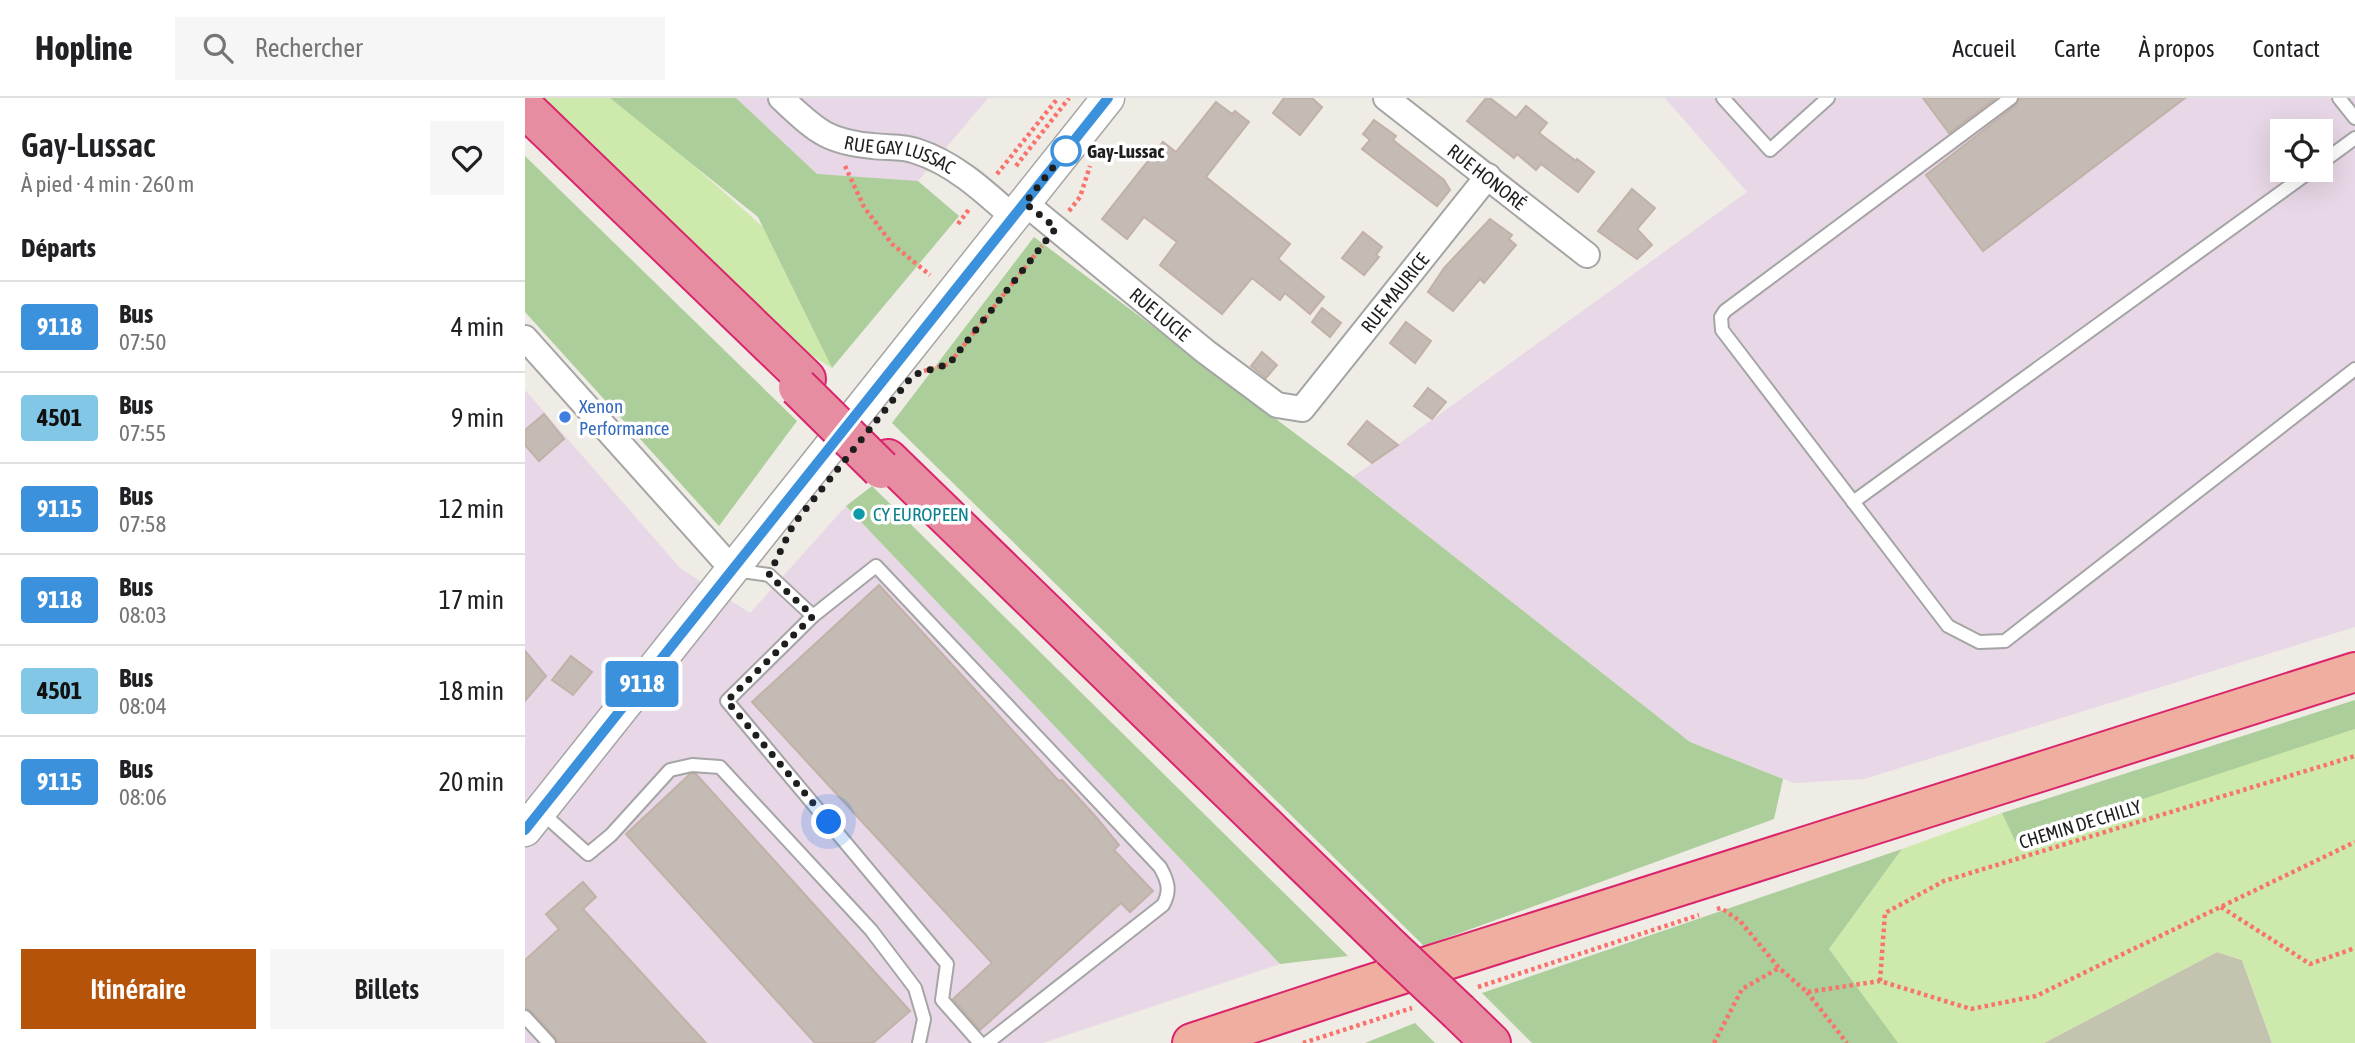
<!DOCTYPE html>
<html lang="fr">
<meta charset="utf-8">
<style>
:root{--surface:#fff;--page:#f6f6f6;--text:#202124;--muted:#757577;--line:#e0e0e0;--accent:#b45309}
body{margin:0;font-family:"Asap Condensed",sans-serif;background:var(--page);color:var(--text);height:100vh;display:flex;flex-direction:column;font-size:26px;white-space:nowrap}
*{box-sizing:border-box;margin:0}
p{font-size:23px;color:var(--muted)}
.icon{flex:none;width:38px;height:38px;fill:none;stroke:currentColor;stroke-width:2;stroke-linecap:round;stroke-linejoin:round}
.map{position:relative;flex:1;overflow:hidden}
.details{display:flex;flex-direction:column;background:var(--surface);width:525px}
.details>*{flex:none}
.badge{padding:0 14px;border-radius:5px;font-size:24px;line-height:46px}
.fabs{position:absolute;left:1745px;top:21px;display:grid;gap:14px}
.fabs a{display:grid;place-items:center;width:63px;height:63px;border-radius:0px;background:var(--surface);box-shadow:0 7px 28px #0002;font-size:35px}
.you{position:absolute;width:35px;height:35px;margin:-18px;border:5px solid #fff;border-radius:50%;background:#1a73e8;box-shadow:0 0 0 10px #1a73e833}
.map>.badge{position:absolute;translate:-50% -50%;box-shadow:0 0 0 4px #fff}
h2{padding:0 21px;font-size:26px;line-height:63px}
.round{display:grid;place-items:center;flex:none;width:74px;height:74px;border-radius:0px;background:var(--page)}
.head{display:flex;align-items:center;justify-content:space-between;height:119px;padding:0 21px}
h1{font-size:33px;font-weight:600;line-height:52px}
.action{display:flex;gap:14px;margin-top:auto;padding:14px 21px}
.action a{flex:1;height:80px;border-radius:0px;background:var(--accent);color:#fff;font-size:28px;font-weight:600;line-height:80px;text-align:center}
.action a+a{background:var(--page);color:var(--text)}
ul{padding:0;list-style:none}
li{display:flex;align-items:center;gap:21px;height:91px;padding:0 21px;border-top:2px solid var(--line)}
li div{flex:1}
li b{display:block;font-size:26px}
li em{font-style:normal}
li .badge{min-width:77px;font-weight:700;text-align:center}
header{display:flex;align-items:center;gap:42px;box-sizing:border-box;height:98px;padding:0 35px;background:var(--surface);border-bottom:2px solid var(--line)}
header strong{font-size:33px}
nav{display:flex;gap:38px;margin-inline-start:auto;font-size:24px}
.search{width:490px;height:63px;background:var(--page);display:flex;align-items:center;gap:18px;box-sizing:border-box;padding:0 24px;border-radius:0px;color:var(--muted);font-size:26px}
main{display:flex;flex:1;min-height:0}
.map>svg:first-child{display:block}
.industrial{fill:#e8d7e6;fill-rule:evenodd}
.construction{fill:#c4c3b0}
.grass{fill:#cde9ab}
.forest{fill:#acce9a}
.building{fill:#c4bbb4;stroke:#c1b1a7;stroke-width:2}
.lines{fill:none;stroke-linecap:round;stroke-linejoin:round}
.service-casing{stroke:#a5a5a5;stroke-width:16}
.minor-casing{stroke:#a5a5a5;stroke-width:28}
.tertiary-casing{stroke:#a5a5a5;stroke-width:35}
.trunk-casing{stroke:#da256c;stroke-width:42}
.motorway-casing{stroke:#da256c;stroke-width:42}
.path{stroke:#f9736c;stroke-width:4.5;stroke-dasharray:3.5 3.5;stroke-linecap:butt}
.service{stroke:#fff;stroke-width:12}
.minor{stroke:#fff;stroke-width:24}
.tertiary{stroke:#fff;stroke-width:32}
.trunk{stroke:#f0aea0;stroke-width:38}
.motorway{stroke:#e68da2;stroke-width:38}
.motorway-bridge-casing{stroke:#da256c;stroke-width:42;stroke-linecap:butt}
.motorway-bridge{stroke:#e68da2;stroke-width:38}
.line-casing{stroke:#fff;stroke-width:16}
.line{stroke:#3c91dc;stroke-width:10}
.walk{stroke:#1e1e1e;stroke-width:7;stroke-dasharray:0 12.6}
.stop-dot{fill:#fff;stroke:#3c91dc;stroke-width:3.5}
.shop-dot{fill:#3f7fe0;stroke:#fff;stroke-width:2.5}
.culture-dot{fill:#0f9aa8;stroke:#fff;stroke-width:2.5}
.labels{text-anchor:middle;stroke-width:7;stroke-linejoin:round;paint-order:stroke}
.stop-label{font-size:19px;font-weight:bold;fill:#1e1e1e;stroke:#fff;text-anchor:start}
.street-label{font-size:19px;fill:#1e1e1e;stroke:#fff}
.shop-label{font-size:19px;fill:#366cbe;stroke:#fff;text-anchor:start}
.culture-label{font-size:19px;fill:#0d838f;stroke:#fff;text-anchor:start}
</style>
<header>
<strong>Hopline</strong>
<div class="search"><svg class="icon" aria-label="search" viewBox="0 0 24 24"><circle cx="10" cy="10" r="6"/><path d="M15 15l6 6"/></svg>Rechercher</div>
<nav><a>Accueil</a><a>Carte</a><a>À propos</a><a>Contact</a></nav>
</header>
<main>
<section class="details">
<div class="head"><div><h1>Gay-Lussac</h1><p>À pied · 4 min · 260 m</p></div><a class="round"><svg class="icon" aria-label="heart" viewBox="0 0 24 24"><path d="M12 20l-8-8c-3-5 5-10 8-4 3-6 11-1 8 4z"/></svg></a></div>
<h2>Départs</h2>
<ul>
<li><span class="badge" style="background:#3c91dc;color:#fff">9118</span><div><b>Bus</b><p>07:50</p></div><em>4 min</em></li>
<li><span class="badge" style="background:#82c8e6;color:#111">4501</span><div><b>Bus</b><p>07:55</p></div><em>9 min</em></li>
<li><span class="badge" style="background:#3c91dc;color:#fff">9115</span><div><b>Bus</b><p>07:58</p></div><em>12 min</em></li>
<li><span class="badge" style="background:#3c91dc;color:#fff">9118</span><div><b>Bus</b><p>08:03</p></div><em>17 min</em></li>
<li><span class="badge" style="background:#82c8e6;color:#111">4501</span><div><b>Bus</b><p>08:04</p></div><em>18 min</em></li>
<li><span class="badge" style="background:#3c91dc;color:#fff">9115</span><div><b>Bus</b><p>08:06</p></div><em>20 min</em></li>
</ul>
<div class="action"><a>Itinéraire</a><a>Billets</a></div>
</section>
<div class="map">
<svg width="1830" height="945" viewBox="0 0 1830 945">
<rect width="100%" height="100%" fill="#efebe5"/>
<g class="industrial">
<polygon points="124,0 463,0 393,83 304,197"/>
<path d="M1140,0H1830V529L1339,681L1269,685L1165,644L828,379L1222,94ZM1757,33H1796V72H1757Z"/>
<polygon points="0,292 155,470 225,515 321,408 755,866 518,945 0,945"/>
</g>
<polygon class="construction" points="1692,854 1717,862 1747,945 1519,945"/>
<g class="grass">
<polygon points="16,0 85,0 140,42 238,129 307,270 277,252"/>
<polygon points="1830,631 1830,945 1747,945 1717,862 1692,854 1519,945 1372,945 1304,851 1377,751 1477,715 1490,742"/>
</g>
<g class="forest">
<polygon points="85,0 211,0 292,76 393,83 434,118 307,270 233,119"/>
<polygon points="0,58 272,323 194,428 0,214"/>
<polygon points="509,139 828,379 1165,644 1258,681 1249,721 899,848 367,325"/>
<polygon points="347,388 823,858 755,866 321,408"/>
<polygon points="1830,602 1830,631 1490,743 1477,715"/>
<polygon points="1377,751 1304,851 1373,945 1007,945 957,895"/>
<polygon points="890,925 910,945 840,945"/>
</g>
<g class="building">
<polygon points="759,0 787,0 797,9 775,37 748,15"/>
<polygon points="961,0 965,0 991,20 1001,8 1022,25 1014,35 1051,63 1052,61 1069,74 1053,94 1016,66 1011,72 992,56 989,60 942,23"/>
<polygon points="1398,0 1471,0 1424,35"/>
<polygon points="1495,0 1660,0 1458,153 1401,77 1491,7"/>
<polygon points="691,4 707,16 710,13 724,24 681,79 765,146 753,161 799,199 785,216 760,195 755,202 727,180 697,216 635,167 652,144 619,119 602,141 577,121 638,44 651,54"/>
<polygon points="849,22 871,38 868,42 919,82 925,92 912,108 837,51 845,42 838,36"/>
<polygon points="1107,91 1130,110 1112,131 1127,147 1112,161 1073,133"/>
<polygon points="965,121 987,137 984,141 991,147 959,185 955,181 928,213 903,194 919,170"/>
<polygon points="838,134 857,149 851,157 854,159 839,177 817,160"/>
<polygon points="797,210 816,225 805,239 787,224"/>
<polygon points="881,224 906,243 890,265 865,245"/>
<polygon points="737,254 752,267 741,280 726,268"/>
<polygon points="903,290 921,304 907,321 889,308"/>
<polygon points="19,316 39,341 14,363 0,347 0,332"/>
<polygon points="842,323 873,347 847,365 823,346"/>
<polygon points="354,487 534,683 537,682 571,719 594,747 589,752 628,793 605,814 596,805 455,932 428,901 467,865 227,604"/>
<polygon points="0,553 21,578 0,603"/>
<polygon points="46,558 67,574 48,597 27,582"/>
<polygon points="165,676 171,676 385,913 348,945 290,945 101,736"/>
<polygon points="58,784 71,799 58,811 181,945 33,945 30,939 6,913 0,910 0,862 34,831 21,816"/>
</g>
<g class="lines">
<g class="service-casing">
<g id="service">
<polyline points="1198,0 1245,52 1303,0"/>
<polyline points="1486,0 1200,213 1196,219 1197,232 1423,528 1454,544 1480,543 1830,271"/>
<polyline points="1814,0 1830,20"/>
<polyline points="1796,65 1830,40"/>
<polyline points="1328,404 1787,72"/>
<polyline points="210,472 244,477 288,518"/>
<polyline points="15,713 63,756 86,737 145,672 167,667 195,669 346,832 390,890 399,921 394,945"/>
<polyline points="0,919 24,945"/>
<path d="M455,945L417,902L422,866L202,603L288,518L351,468L635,769C643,783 646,793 638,807L462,945"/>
</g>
</g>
<g class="minor-casing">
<g id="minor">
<path id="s1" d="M256,0C290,31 300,44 348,48C362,50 378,48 391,53C429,65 459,93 488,119"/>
<path id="s2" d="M861,0L1062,157"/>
<path id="s3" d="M500,105L681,254L752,307L777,311L963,78"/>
<polyline points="0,240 208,472"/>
</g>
</g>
<g class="tertiary-casing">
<polyline id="tertiary" points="0,732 583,0"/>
</g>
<g class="trunk-casing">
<polyline id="trunk" points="667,945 840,888 1830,574"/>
</g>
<g class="motorway-casing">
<g id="motorway">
<polyline points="0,10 281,281"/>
<polyline points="363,361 866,850"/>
<polyline points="934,914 966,945"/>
</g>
</g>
<g class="path">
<polyline points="320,68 339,109 367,146 405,177"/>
<polyline points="491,68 544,0"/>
<polyline points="472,76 533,0"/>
<polyline points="544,113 555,99 565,68"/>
<polyline points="433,126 445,110"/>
<polyline points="399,273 424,266 517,148"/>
<polyline points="1696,809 1785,866 1830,850"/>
<polyline points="1192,811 1196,810 1215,823 1254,870 1282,894 1355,883 1446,911 1511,898 1830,744"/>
<polyline points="1355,883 1360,815 1419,783 1830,658"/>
<polyline points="953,889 1174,817"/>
<polyline points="1282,894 1322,945"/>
<polyline points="778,945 887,910"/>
<polyline points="1189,945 1217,891 1254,870"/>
</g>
<use href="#service" class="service"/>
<use href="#minor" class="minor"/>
<use href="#tertiary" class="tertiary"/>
<use href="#trunk" class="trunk"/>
<use href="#motorway" class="motorway"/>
<g class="motorway-bridge-casing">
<g id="motorway-bridge">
<polyline points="273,289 356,371"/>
<polyline points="866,850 934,914"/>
</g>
</g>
<use href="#motorway-bridge" class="motorway-bridge"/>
</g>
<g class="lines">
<g class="line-casing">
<polyline id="line" points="0,732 583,0"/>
</g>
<use href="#line" class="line"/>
<polyline class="walk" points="304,724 202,603 288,518 244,477 268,427 388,277 424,266 531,130 500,105 541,53"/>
</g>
<circle class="stop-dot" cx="541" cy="53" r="14"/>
<circle class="shop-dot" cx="40" cy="319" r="7"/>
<circle class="culture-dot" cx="334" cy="416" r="7"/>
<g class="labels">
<g class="stop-label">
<text x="562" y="60">Gay-Lussac</text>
</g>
<g class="street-label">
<text dy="7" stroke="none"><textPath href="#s1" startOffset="135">RUE GAY LUSSAC</textPath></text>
<text dy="7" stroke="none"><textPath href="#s2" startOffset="128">RUE HONORÉ</textPath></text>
<text dy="7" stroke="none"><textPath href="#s3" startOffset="497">RUE MAURICE</textPath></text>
<text dy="7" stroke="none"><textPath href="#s3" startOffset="175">RUE LUCIE</textPath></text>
<text transform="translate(1555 726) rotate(-17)" y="7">CHEMIN DE CHILLY</text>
</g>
<g class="shop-label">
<text x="54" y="315">Xenon<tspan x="54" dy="22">Performance</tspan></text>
</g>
<g class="culture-label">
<text x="348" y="423">CY EUROPEEN</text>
</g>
</g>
</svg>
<div class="fabs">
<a><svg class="icon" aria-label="locate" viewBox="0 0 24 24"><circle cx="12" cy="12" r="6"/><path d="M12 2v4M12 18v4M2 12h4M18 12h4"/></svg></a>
</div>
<div class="you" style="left:304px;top:724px"></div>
<b class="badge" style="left:117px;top:586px;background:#3c91dc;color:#fff">9118</b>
</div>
</main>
